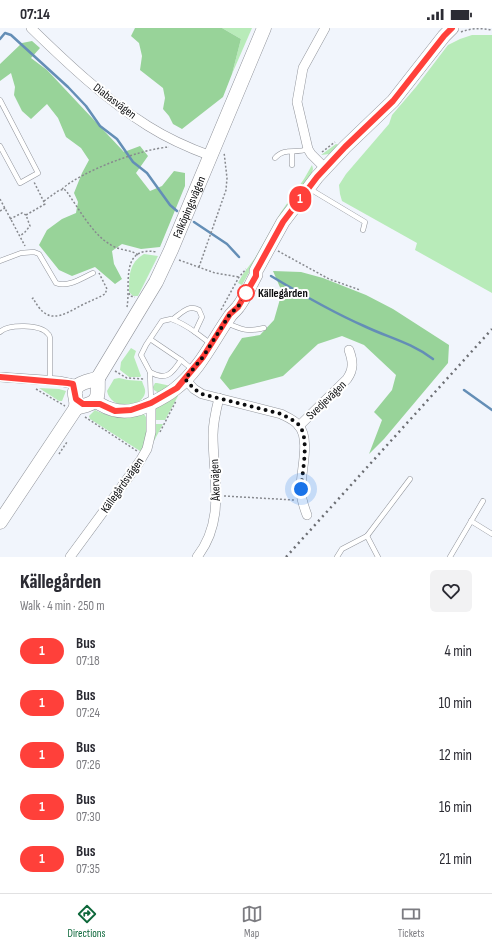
<!DOCTYPE html>
<meta charset="utf-8">
<style>
:root{--surface:#fff;--page:#f2f2f3;--text:#2b2b33;--muted:#7c7c81;--line:#e1e1e2;--accent:#0e683b}
body{margin:0;font-family:"Sofia Sans Condensed",sans-serif;background:var(--page);color:var(--text);height:100vh;display:flex;flex-direction:column;font-size:15px;white-space:nowrap}
*{box-sizing:border-box;margin:0}
p{font-size:13px;color:var(--muted)}
.icon{flex:none;width:22px;height:22px;fill:none;stroke:currentColor;stroke-width:2;stroke-linecap:round;stroke-linejoin:round}
.map{position:relative;height:529px;overflow:hidden}
.side{display:flex;flex-direction:column;background:var(--surface);flex:1}
.side>*{flex:none}
.badge{padding:0 8px;border-radius:13px;font-size:14px;line-height:26px}
.you{position:absolute;width:20px;height:20px;margin:-10px;border:3px solid #fff;border-radius:50%;background:#1a73e8;box-shadow:0 0 0 6px #1a73e833}
.map>.badge{position:absolute;translate:-50% -50%;box-shadow:0 0 0 2px #fff}
.round{display:grid;place-items:center;flex:none;width:42px;height:42px;border-radius:6px;background:var(--page)}
.overview{display:flex;align-items:center;justify-content:space-between;height:68px;padding:0 20px}
h1{font-size:19px;font-weight:800;line-height:30px}
ul{padding:0;list-style:none}
li{display:flex;align-items:center;gap:12px;height:52px;padding:0 20px}
li div{flex:1}
li b{display:block;font-size:15px}
li em{font-style:normal}
li .badge{min-width:44px;font-weight:700;text-align:center}
.status{display:flex;justify-content:space-between;align-items:center;height:28px;padding:0 20px;background:var(--surface);direction:ltr}
.status svg{height:11px;fill:currentColor}
.tabs{display:flex;justify-content:space-around;align-items:center;height:56px;border-top:1px solid var(--line);background:var(--surface);font-size:11px;color:var(--muted)}
.tabs a{display:grid;justify-items:center;gap:2px}
.tabs .selected{color:var(--accent)}
.map>svg:first-child{display:block}
.green{fill:#b8ebb9}
.forest{fill:#98d399}
.lines{fill:none;stroke-linecap:round;stroke-linejoin:round}
.stream{stroke:#648eb6;stroke-width:2.5}
.lane-casing{stroke:#92959c;stroke-width:5.5}
.street-casing{stroke:#92959c;stroke-width:10}
.secondary-casing{stroke:#92959c;stroke-width:14}
.primary-casing{stroke:#92959c;stroke-width:15}
.path{stroke:#87898e;stroke-width:1.5;stroke-dasharray:2 2;stroke-linecap:butt}
.lane{stroke:#fff;stroke-width:4.5}
.street{stroke:#fff;stroke-width:9}
.secondary{stroke:#fff;stroke-width:13}
.primary{stroke:#fff;stroke-width:14}
.rail{stroke:#6c6e73;stroke-width:2.5;stroke-dasharray:2 4;stroke-linecap:butt}
.line-casing{stroke:#fff;stroke-width:9}
.line{stroke:#ff403a;stroke-width:6}
.walk{stroke:#0c0d0f;stroke-width:4;stroke-dasharray:0 7.2}
.stop-dot{fill:#fff;stroke:#ff403a;stroke-width:2}
.labels{text-anchor:middle;stroke-width:4;stroke-linejoin:round;paint-order:stroke}
.street-label{font-size:12px;fill:#0c0d0f;stroke:#fff}
.stop-label{font-size:12px;font-weight:bold;fill:#0c0d0f;stroke:#fff;text-anchor:start}
</style>
<div class="status"><b>07:14</b><svg viewBox="0 0 49 12"><path d="M0 12V9h3v3zM5 12V6h3v6zM10 12V3h3v9zM15 12V0h3v12zM26 1h20v11H26zM47 4h2v5h-2z"/></svg></div>
<div class="map">
<svg width="492" height="529" viewBox="0 0 492 529">
<rect width="100%" height="100%" fill="#f1f5fc"/>
<g class="green">
<polygon points="222,0 252,0 232,46 241,11"/>
<polygon points="472,7 492,7 492,265 415,222 417,215 342,173 340,166 339,157 346,146 389,96 392,87 416,59 448,17 460,11"/>
<polygon points="336,116 339,117 329,126 321,127"/>
<polygon points="312,137 313,141 312,145 274,200 242,257 238,255 243,246 255,230 281,184 304,151"/>
<path d="M144,226L158,228L138,268H133L129,264C129,247 129,235 144,226Z"/>
<polygon points="131,320 136,323 134,329 141,348 140,349 129,349 120,342 121,334"/>
<path d="M119,350L128,352L142,353C143,357 146,361 145,365C142,380 111,383 107,363L114,351Z"/>
<polygon points="155,355 157,355 171,358 159,365 154,362 153,359"/>
<polygon points="39,360 59,361 66,363 62,373 59,373"/>
<polygon points="177,367 178,368 165,392 155,392 154,391 156,379"/>
<path d="M95,382C114,391 122,390 143,385C153,395 145,411 142,423H140L90,391L89,388Z"/>
<polygon points="154,396 163,396 154,413"/>
</g>
<g class="forest">
<polygon points="135,0 222,0 241,11 232,46 223,69 182,101 173,96 169,88 163,81 165,70 163,60 140,42 142,28 139,15 131,8"/>
<polygon points="32,13 40,20 31,30 47,42 124,124 140,118 148,128 136,145 150,163 162,158 174,143 185,145 185,158 160,219 141,221 122,216 112,223 114,236 122,251 115,256 95,239 72,248 59,242 39,217 47,202 62,191 76,185 78,174 74,165 82,145 89,132 81,120 66,109 58,90 47,76 31,91 22,83 14,67 15,59 11,45 0,53 0,36 22,15"/>
<polygon points="273,243 301,244 323,250 366,267 393,281 449,317 448,335 384,411 369,426 382,392 374,384 392,362 396,347 364,317 342,308 318,316 283,348 230,362 220,350 229,330 242,310 260,307 274,292 282,264"/>
</g>
<g class="lines">
<g class="stream">
<polyline points="0,11 5,5 11,7 68,59 86,78 100,98 117,111 133,134 147,145 170,177 177,183"/>
<polyline points="194,194 227,216 239,229"/>
<path d="M271,248C301,266 332,284 364,298C389,310 410,314 433,331"/>
<polyline points="464,362 492,382"/>
</g>
<g class="lane-casing">
<g id="lane">
<polyline points="0,72 38,145 20,155 0,118"/>
<path d="M275,130C285,119 295,126 308,121"/>
<polyline points="292,137 292,124"/>
<polyline points="310,161 365,194 363,202"/>
<path d="M0,233L21,225L34,224L39,226L56,255C67,260 82,250 93,245"/>
<path d="M227,295C242,302 248,304 264,300"/>
<path d="M0,304C8,296 41,296 48,306C50,307 50,310 50,312V353"/>
<polyline points="195,304 211,316"/>
<path d="M150,311L181,332C172,346 166,353 150,344L141,327L146,317L162,293L171,291C180,294 188,299 195,304L202,289L199,282C188,276 182,285 173,291"/>
<polyline points="181,332 193,342"/>
<polyline points="150,344 151,374"/>
<polyline points="471,493 492,506"/>
<polyline points="367,508 378,529"/>
<polyline points="337,529 342,521 367,508 410,451"/>
<polyline points="450,529 483,473"/>
</g>
</g>
<g class="street-casing">
<g id="street">
<path d="M31,0C67,35 105,71 148,98C167,110 189,120 211,128"/>
<polyline points="325,0 303,40 297,74 308,121 311,126 325,140"/>
<polyline points="0,349 59,353 73,356 82,355"/>
<path d="M185,351L194,361L202,366L281,386C287,389 295,392 299,398C311,412 300,445 301,463C301,471 304,479 307,487"/>
<path d="M299,398L347,351C354,341 353,333 349,322"/>
<polyline points="70,529 120,461 140,433 147,421 151,404 151,375"/>
<path d="M197,529C226,492 213,450 213,407C213,395 216,382 219,370"/>
</g>
</g>
<g class="secondary-casing">
<path id="secondary" d="M100,376C115,385 131,385 146,378C156,373 167,368 175,361C199,343 213,312 230,288C232,285 236,282 238,279C245,270 250,258 256,247V243L283,194L317,149L345,119L393,73L444,8L452,0"/>
</g>
<g class="primary-casing">
<g id="primary">
<path id="s1" d="M98,350L156,254L171,222L264,0"/>
<path d="M76,380C77,375 76,372 75,367C73,354 89,354 98,350"/>
<path d="M76,380C81,378 85,378 89,376C101,373 97,360 98,350"/>
<polyline points="0,494 76,380"/>
</g>
</g>
<g class="path">
<path d="M461,4C471,0 481,0 492,2"/>
<polyline points="322,124 335,114"/>
<path d="M62,161C82,143 141,121 169,119"/>
<polyline points="0,171 25,218"/>
<path d="M44,173L58,163L64,161L67,164C79,181 93,207 111,217C120,223 130,221 138,227"/>
<polyline points="0,183 5,180"/>
<polyline points="26,187 45,176 34,154"/>
<polyline points="10,191 22,185 26,187 30,198 25,204 20,208"/>
<polyline points="278,223 329,251 360,262"/>
<polyline points="179,232 215,245 239,249"/>
<polyline points="199,239 226,162 227,150 224,124"/>
<polyline points="129,265 130,268 135,269"/>
<path d="M32,271L33,270C47,297 60,289 82,277C90,273 98,270 105,266L107,261L99,245"/>
<path d="M127,279C131,258 119,217 157,224"/>
<polyline points="221,282 239,249 246,241"/>
<polyline points="115,343 127,350 145,351"/>
<polyline points="36,361 65,378"/>
<polyline points="85,389 137,423"/>
<polyline points="160,404 176,373"/>
<polyline points="59,426 67,414"/>
<polyline points="224,468 294,472"/>
</g>
<use href="#lane" class="lane"/>
<use href="#street" class="street"/>
<use href="#secondary" class="secondary"/>
<use href="#primary" class="primary"/>
<polyline class="rail" points="286,529 492,301"/>
</g>
<g class="lines">
<g class="line-casing">
<polyline id="line" points="0,349 68,355 73,356 76,371 83,376 100,376 115,383 131,382 151,375 177,360 203,329 230,286 238,279 256,248 256,243 283,194 317,149 345,119 393,73 444,8 452,0"/>
</g>
<use href="#line" class="line"/>
<path class="walk" d="M246,265L238,279L230,286L203,329L185,351L194,361L202,366L281,386C287,389 294,392 299,397C310,410 302,445 301,461"/>
</g>
<circle class="stop-dot" cx="246" cy="265" r="8"/>
<g class="labels">
<g class="street-label">
<text transform="translate(115 73) rotate(37)" y="4">Diabasvägen</text>
<text dy="4" stroke="none"><textPath href="#s1" startOffset="194">Falköpingsvägen</textPath></text>
<text transform="translate(326 372) rotate(-44)" y="4">Svedjevägen</text>
<text transform="translate(215 452) rotate(-93)" y="4">Åkervägen</text>
<text transform="translate(122 457) rotate(-55)" y="4">Källegårdsvägen</text>
</g>
<g class="stop-label">
<text x="258" y="269">Källegården</text>
</g>
</g>
</svg>
<div class="you" style="left:301px;top:461px"></div>
<b class="badge" style="left:300px;top:171px;background:#ff403a;color:#fff">1</b>
</div>
<section class="side">
<div class="overview"><div><h1>Källegården</h1><p>Walk · 4 min · 250 m</p></div><a class="round"><svg class="icon" aria-label="heart" viewBox="0 0 24 24"><path d="M12 20l-8-8c-3-5 5-10 8-4 3-6 11-1 8 4z"/></svg></a></div>
<ul>
<li><span class="badge" style="background:#ff403a;color:#fff">1</span><div><b>Bus</b><p>07:18</p></div><em>4 min</em></li>
<li><span class="badge" style="background:#ff403a;color:#fff">1</span><div><b>Bus</b><p>07:24</p></div><em>10 min</em></li>
<li><span class="badge" style="background:#ff403a;color:#fff">1</span><div><b>Bus</b><p>07:26</p></div><em>12 min</em></li>
<li><span class="badge" style="background:#ff403a;color:#fff">1</span><div><b>Bus</b><p>07:30</p></div><em>16 min</em></li>
<li><span class="badge" style="background:#ff403a;color:#fff">1</span><div><b>Bus</b><p>07:35</p></div><em>21 min</em></li>
</ul>
</section>
<nav class="tabs">
<a class="selected"><svg class="icon" aria-label="directions" viewBox="0 0 24 24"><path d="M12 3l9 9-9 9-9-9zM9 14v-3h6M13 9l2 2-2 2"/></svg>Directions</a>
<a><svg class="icon" aria-label="map" viewBox="0 0 24 24"><path d="M3 6l6-2 6 2 6-2v14l-6 2-6-2-6 2zM9 4v14M15 6v14"/></svg>Map</a>
<a><svg class="icon" aria-label="tickets" viewBox="0 0 24 24"><path d="M3 7h18v10H3zM15 7v10"/></svg>Tickets</a>
</nav>
